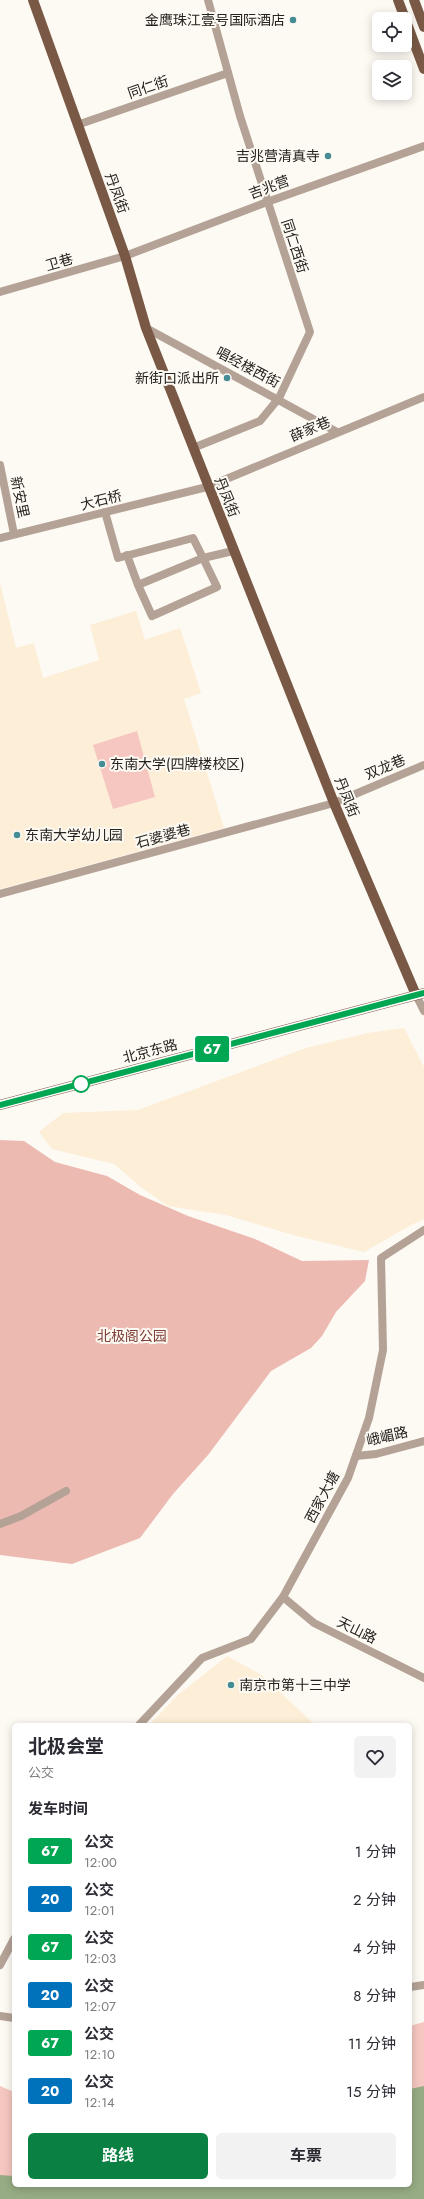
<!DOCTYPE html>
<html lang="zh">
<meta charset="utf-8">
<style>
:root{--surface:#fff;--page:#f2f2f3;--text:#2b2b33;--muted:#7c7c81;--accent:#0b8043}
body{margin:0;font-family:Jost,"Noto Sans SC",sans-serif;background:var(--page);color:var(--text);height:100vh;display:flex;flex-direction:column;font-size:15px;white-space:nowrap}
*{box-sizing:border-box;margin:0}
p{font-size:13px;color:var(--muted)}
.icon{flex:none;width:22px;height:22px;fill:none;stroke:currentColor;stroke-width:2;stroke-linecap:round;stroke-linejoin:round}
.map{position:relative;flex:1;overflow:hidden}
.panel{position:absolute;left:12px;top:1723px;width:400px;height:464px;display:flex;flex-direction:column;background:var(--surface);border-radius:6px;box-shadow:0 2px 10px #0003}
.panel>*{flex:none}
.badge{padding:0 8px;border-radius:3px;font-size:14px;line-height:26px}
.fabs{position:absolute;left:372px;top:12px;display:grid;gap:8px}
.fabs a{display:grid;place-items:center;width:40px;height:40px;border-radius:6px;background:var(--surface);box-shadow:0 2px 10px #0003;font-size:20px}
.map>.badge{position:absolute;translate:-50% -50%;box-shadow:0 0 0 2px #fff}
h2{padding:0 16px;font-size:15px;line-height:36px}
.round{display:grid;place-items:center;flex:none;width:42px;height:42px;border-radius:6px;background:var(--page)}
.head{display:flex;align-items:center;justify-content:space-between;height:68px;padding:0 16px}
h1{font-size:19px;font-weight:700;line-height:30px}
.cta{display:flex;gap:8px;margin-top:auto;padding:8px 16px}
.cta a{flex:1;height:46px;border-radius:6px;background:var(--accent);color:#fff;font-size:16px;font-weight:700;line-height:46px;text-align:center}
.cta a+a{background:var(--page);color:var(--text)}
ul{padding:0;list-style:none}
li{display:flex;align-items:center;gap:12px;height:48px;padding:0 16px}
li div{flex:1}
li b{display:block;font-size:15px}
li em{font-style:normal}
li .badge{min-width:44px;font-weight:700;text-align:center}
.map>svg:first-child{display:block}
.built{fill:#fdeed7}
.green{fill:#f5c7c0}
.forest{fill:#edbab2}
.water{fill:#97ac84}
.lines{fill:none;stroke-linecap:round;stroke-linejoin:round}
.minor{stroke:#b4a296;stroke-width:8}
.major{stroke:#795945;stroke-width:10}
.line-casing{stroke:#fff;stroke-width:9}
.line{stroke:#00a651;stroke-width:6}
.poi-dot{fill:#468c95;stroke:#fdf9f3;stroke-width:1.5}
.stop-dot{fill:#fff;stroke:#00a651;stroke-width:2}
.labels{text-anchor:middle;stroke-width:4;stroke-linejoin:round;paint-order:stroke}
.poi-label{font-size:14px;fill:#26221d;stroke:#fdf9f3;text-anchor:end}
.street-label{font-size:14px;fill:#26221d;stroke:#fdf9f3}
.park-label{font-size:14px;fill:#7e3e36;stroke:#fdf9f3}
</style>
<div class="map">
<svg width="424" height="2199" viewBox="0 0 424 2199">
<rect width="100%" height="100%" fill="#fdf9f3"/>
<g class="built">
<polygon points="0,583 16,648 34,643 43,678 99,660 90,625 136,611 145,640 180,628 201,693 184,699 224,828 0,889"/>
<polygon points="404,1028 424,1067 424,1219 411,1225 364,1252 293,1235 226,1215 168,1206 142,1188 114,1164 52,1149 39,1132 63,1113 138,1110 306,1048 368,1033"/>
<polygon points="227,1656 262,1675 315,1725 149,1725 178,1695"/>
</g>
<g class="green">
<polygon points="137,731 155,797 113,809 93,745"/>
<polygon points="424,2022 424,2199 0,2199 0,2086 14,2092 14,2185 410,2185 410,2026"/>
</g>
<polygon class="forest" points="0,1140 24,1141 55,1162 107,1176 140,1195 188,1216 255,1239 302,1261 369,1260 365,1281 336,1312 322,1336 311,1348 271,1371 208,1455 173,1494 140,1538 72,1564 0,1555"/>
<polygon class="water" points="424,2086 424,2199 0,2199 0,2175 14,2176 14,2185 410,2185 410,2089"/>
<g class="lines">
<g class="minor">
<polyline points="77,125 228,73"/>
<polyline points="0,292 125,256 267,202 424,146"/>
<polyline points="146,328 337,432"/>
<polyline points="193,448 260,421 279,398 310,332 240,116 208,0"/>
<polyline points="0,465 14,534"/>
<polyline points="105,512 118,558 193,538 203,558 233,551"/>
<polyline points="0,538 207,487 424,397"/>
<polyline points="127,555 138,585 203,558 217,587 152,616 138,585"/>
<polyline points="0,894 334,803 424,765"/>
<polyline points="416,995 424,1011"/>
<polyline points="356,1456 376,1454 424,1441"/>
<polyline points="0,1524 21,1516 66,1491"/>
<polyline points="283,1597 314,1623 424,1678"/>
<polyline points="139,1725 202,1658 251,1639 283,1597 348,1478 369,1418 383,1350 381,1258 424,1230"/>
<polyline points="0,1965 14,1939"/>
<polyline points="410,1987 424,1985"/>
<polyline points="0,2016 14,2018"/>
</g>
<g class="major">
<polyline points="33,0 125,256 146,328 334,803 416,995"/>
<polyline points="398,0 424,69"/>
<polyline points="414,0 424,27"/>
<polyline points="0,1105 424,993"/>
</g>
</g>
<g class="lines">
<g class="line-casing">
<polyline id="line" points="0,1105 424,993"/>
</g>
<use href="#line" class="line"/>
</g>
<g class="poi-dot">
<circle cx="293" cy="20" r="4"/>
<circle cx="328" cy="156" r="4"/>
<circle cx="227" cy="378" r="4"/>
<circle cx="102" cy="764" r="4"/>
<circle cx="17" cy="835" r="4"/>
<circle cx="231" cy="1685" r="4"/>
</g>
<circle class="stop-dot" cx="81" cy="1084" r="8"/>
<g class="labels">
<g class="poi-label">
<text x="285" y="25">金鹰珠江壹号国际酒店</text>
<text x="320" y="161">吉兆营清真寺</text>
<text x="219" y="383">新街口派出所</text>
<text x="110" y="769" text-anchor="start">东南大学(四牌楼校区)</text>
<text x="25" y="840" text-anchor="start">东南大学幼儿园</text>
<text x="239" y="1690" text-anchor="start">南京市第十三中学</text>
</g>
<g class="street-label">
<text transform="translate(148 87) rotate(-19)" y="5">同仁街</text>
<text transform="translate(269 187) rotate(-20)" y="5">吉兆营</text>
<text transform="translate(117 193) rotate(70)" y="5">丹凤街</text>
<text transform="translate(295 246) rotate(72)" y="5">同仁西街</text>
<text transform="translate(59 262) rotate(-16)" y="5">卫巷</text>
<text transform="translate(248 367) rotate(28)" y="5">唱经楼西街</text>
<text transform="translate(310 429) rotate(-23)" y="5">薛家巷</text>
<text transform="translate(20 497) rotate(78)" y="5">新安里</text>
<text transform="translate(227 497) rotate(68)" y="5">丹凤街</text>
<text transform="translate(101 500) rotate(-14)" y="5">大石桥</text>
<text transform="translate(385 767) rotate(-23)" y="5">双龙巷</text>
<text transform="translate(347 797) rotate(68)" y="5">丹凤街</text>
<text transform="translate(163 836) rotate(-15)" y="5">石婆婆巷</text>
<text transform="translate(150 1051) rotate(-15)" y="5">北京东路</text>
<text transform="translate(387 1436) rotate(-13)" y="5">峨嵋路</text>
<text transform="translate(322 1497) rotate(-62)" y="5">西家大塘</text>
<text transform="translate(357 1630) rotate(26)" y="5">天山路</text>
</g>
<g class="park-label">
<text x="132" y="1341">北极阁公园</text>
</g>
</g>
</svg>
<div class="fabs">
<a><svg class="icon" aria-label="locate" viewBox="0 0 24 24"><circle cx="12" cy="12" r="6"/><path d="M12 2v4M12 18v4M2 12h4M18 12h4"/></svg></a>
<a><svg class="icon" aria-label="layers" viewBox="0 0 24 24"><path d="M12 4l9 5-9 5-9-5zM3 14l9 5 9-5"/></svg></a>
</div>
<b class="badge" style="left:212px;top:1049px;background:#00a651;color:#fff">67</b>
<section class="panel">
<div class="head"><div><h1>北极会堂</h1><p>公交</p></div><a class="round"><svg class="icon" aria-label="heart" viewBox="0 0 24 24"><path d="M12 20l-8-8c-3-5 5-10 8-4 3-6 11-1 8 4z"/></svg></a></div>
<h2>发车时间</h2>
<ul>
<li><span class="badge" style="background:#00a651;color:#fff">67</span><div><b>公交</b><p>12:00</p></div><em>1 分钟</em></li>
<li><span class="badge" style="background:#0072bc;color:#fff">20</span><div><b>公交</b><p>12:01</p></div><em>2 分钟</em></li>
<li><span class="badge" style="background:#00a651;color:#fff">67</span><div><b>公交</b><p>12:03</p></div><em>4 分钟</em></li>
<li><span class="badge" style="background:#0072bc;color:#fff">20</span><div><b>公交</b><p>12:07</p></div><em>8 分钟</em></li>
<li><span class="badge" style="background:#00a651;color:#fff">67</span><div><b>公交</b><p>12:10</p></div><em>11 分钟</em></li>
<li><span class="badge" style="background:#0072bc;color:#fff">20</span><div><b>公交</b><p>12:14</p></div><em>15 分钟</em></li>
</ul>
<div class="cta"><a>路线</a><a>车票</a></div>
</section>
</div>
